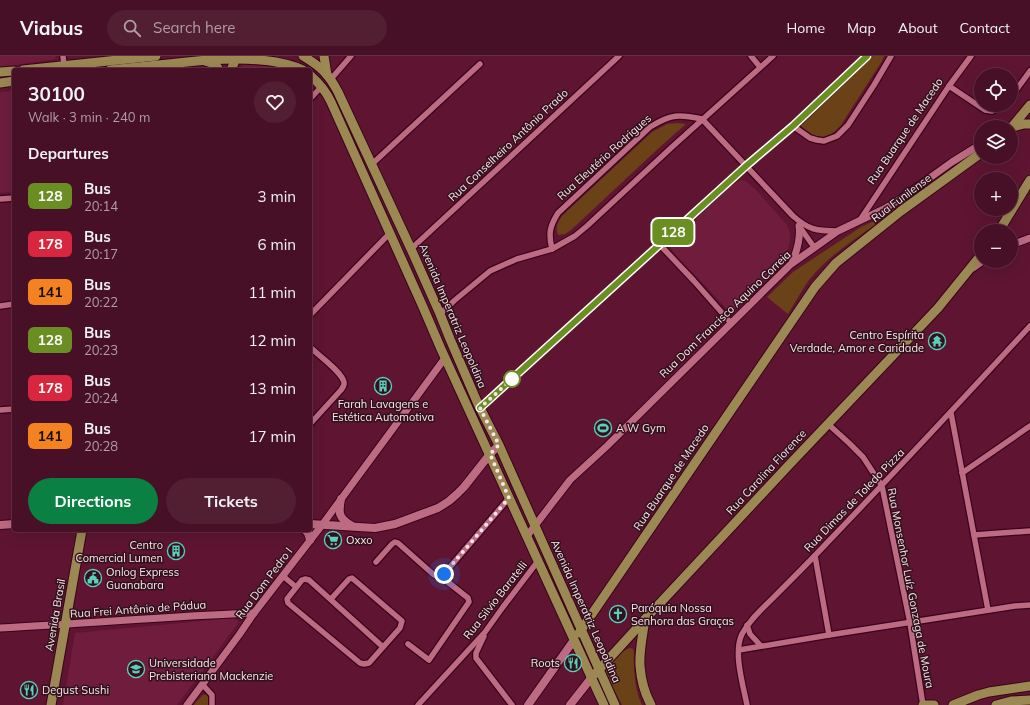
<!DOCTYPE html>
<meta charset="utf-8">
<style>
:root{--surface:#471026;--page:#511e32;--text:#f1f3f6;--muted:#b09da7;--line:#5f3043;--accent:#0b8043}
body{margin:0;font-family:Mulish,sans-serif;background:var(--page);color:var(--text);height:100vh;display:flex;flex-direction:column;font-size:15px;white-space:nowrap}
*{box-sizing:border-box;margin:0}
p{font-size:13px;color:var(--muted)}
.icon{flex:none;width:22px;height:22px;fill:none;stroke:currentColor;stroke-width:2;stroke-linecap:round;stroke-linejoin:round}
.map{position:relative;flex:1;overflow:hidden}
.details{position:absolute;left:12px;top:12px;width:300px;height:464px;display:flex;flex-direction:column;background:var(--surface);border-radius:4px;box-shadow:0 4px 16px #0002,0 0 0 1px var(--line)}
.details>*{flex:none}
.badge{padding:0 8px;border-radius:6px;font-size:14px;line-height:26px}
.fabs{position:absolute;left:974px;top:12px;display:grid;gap:8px}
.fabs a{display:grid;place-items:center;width:44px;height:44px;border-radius:50%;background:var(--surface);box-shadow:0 4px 16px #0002,0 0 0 1px var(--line);font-size:20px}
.you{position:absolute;width:20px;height:20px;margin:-10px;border:3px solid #fff;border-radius:50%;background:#1a73e8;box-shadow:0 0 0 6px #1a73e833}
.map>.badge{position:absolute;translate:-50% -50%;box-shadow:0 0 0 2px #fff}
h2{padding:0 16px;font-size:15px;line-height:36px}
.round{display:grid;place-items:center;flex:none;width:42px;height:42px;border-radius:21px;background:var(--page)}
.summary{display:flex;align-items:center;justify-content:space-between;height:68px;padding:0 16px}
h1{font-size:19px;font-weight:700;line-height:30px}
.primary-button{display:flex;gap:8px;margin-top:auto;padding:8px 16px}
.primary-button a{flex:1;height:46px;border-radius:24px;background:var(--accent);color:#fff;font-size:16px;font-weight:700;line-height:46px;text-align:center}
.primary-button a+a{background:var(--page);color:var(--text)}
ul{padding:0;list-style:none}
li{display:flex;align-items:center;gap:12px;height:48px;padding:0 16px}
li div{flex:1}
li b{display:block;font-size:15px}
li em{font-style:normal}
li .badge{min-width:44px;font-weight:700;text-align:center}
header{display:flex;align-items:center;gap:24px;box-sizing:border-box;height:56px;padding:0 20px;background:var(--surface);border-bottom:1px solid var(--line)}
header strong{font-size:19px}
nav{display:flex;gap:22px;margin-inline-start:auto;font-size:14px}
.search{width:280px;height:36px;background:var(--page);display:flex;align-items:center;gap:10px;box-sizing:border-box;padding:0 14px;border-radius:22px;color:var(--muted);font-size:15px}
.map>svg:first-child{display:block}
.built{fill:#6f1c3d}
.green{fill:#6b4118}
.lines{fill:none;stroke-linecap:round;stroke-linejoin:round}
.minor-casing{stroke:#3b031b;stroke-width:8}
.tertiary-casing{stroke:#3b031b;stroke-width:9}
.secondary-casing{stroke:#3b031b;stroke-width:10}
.primary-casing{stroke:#3b031b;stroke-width:11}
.minor{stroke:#bd6a83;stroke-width:5.5}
.tertiary{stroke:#bd6a83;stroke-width:7}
.secondary{stroke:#bd6a83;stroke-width:8}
.primary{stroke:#9b8853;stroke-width:9}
.line-casing{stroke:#fff;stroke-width:9}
.line{stroke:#6b8e23;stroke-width:6}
.walk{stroke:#f9e6ea;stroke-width:4;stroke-dasharray:0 7.2}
.stop-dot{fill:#fff;stroke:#6b8e23;stroke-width:2}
.labels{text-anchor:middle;stroke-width:3;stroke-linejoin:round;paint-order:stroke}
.street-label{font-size:11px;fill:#f9e6ea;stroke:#31111c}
.poi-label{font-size:11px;fill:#f9e6ea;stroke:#31111c;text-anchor:start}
</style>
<header>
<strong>Viabus</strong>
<div class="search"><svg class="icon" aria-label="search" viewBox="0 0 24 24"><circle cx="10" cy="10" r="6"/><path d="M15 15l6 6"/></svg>Search here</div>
<nav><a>Home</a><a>Map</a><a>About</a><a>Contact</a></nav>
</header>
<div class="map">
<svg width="1030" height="649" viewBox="0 0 1030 649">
<rect width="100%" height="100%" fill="#5f1532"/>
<g class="built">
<polygon points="0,0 56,0 55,3 51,4 0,11"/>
<polygon points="260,5 293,14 240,14 244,7"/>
<polygon points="14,35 14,136 0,137 0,36"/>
<polygon points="742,124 746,125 757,135 787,169 790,177 790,184 787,198 783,205 748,241 737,252 733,254 730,254 726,252 674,197 671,192 671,189 673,185 733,128"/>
<polygon points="234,562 239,566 177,649 63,649 75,577"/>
</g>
<g class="green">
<path d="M873,0H884L882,5L841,69C825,87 817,84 801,70Z"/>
<path d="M677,67L686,68L662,89L571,174L565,178L558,179C555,171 558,165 563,159L652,76L667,68Z"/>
<path d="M872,166H874L875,169C852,185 827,201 809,224C801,235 795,247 788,258L767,241L793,216L861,171Z"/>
<path d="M630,592L633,593C635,598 633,602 634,607C634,620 636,637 642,649H622L612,630L605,615C612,607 620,595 630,592Z"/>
<polygon points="207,638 209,642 209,649 194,649 195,647 203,639"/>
</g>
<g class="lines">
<g class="minor-casing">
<g id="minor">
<polyline points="63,0 64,10"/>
<polyline points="751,0 760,11"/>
<polyline points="331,23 351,0"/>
<polyline points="949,30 985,54 992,55 1003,49"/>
<polyline points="1011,41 1030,15"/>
<polyline points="310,43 322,30"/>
<polyline points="793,70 810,82 817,84 824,85 837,80 848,69 874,29 891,0"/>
<polyline points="371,109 480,8"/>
<polyline points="0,143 14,142"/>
<polyline points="860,164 949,30 971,0"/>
<polyline points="799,170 814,191"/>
<polyline points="660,189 694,225 731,267"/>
<polyline points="411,193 619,0"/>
<path d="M552,193C548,177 550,170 558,157L650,71C671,58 679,58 702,63L793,160C809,174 816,175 838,175"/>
<polyline points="0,250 14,248"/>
<polyline points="440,258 455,244 490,215 517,203 552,193 575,180 587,170 672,91 773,0"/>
<polyline points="310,259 390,177"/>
<path d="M310,291C318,299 341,315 344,326C345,329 343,331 341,334L310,368"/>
<polyline points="480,352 746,110 793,70 867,0"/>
<polyline points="0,354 14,353"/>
<polyline points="951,357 988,554"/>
<polyline points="828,368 849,387 863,401 882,430 910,567 923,649"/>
<polyline points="962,417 1030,370"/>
<polyline points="974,479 1030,475"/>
<polyline points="815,500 829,579"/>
<polyline points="376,506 392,488 395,486 398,487 434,519 439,519 444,518 509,442"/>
<polyline points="283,520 296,531"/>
<polyline points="331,543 349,523 352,522 402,565 400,572 369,607 364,608 360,607 288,547 287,543 302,524 305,523 309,524 383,591"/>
<polyline points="747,569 750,578 761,590"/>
<polyline points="484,580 476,597 476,602 512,649"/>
<polyline points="408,588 429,604 469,546 468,542 439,519"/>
<polyline points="739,594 829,579 1015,550 1030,549"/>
<polyline points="202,628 212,639 212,649"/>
<polyline points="418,649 485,576 503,551 538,505"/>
<path d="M747,649C743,629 733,596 742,578C750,563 763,552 774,541C791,524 808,507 825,489C894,417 962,344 1030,270"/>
</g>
</g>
<g class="tertiary-casing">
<g id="tertiary">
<polyline points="1011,189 1030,182"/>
<path d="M792,207C797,195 801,183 799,170"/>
<polyline points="973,212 983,205"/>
<polyline points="527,480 570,424 607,390 790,209 838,175 884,153 899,144 952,106 981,88"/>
<path d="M0,572C85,568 169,560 254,557"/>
<polyline points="187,649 239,579 254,557 322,469 445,302"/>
</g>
</g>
<g class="secondary-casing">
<g id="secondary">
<path d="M341,443C338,458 339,462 352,470"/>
<polyline points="310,468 375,472 395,468 438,452 449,445 457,438 464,431 490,398 499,389"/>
<polyline points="0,469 14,468"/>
<polyline points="305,474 308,477 310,484"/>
<polyline points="528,649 574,584"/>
<polyline points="570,649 592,621"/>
</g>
</g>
<g class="primary-casing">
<g id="primary">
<path d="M303,0C321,11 328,17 338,36L411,193L440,258L450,283L478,348L499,389L577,564L615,649"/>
<polyline points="324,0 327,19"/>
<path d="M205,5C211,6 216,8 219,14"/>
<polyline points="23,14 156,0"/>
<path d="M110,14C136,11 161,9 187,6C222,2 273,0 303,14"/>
<polyline points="231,14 237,0"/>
<polyline points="0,16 14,15"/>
<path d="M310,19C319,27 326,35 331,46L423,251L441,293L604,649"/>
<polyline points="0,27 14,25"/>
<polyline points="1012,71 1024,68 1030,68"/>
<polyline points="1011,72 1030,49"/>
<polyline points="999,175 1030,124"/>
<path d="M645,563C643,578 639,594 640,610C641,623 645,638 651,649"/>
<polyline points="579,577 815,231 836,207 901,155 981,97"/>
<polyline points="595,618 648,560 788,410 938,252 981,199"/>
<polyline points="51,649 82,474"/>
<polyline points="923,649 934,649"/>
<polyline points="953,649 978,639 989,636 1030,630"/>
<polyline points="996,649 1011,645 1030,644"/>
</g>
</g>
<use href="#minor" class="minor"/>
<use href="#tertiary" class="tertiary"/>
<use href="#secondary" class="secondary"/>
<use href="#primary" class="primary"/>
</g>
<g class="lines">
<g class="line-casing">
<polyline id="line" points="480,352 746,110 793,70 867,0"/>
</g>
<use href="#line" class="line"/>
<polyline class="walk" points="444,518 509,442 490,398 499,389 480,352 512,323"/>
</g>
<defs>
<g id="temple-ring" transform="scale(0.9)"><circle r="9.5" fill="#31111c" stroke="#5bcebc" stroke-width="1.5"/><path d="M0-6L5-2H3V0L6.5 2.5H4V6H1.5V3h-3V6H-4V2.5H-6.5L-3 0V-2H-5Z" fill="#5bcebc"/></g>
<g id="building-ring" transform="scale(0.9)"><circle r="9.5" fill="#31111c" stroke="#5bcebc" stroke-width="1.5"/><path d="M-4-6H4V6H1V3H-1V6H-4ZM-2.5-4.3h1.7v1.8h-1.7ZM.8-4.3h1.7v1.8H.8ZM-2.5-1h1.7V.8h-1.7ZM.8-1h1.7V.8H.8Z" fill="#5bcebc"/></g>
<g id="stadium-ring" transform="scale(0.9)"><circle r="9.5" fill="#31111c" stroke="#5bcebc" stroke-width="1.5"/><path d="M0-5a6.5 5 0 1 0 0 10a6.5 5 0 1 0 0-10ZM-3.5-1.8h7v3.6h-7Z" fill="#5bcebc"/></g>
<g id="supermarket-ring" transform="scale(0.9)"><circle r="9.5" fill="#31111c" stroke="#5bcebc" stroke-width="1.5"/><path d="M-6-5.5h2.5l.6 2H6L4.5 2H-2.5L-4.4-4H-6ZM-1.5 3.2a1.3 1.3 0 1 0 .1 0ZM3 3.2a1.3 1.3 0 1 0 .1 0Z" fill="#5bcebc"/></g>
<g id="civic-ring" transform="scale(0.9)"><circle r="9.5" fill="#31111c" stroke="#5bcebc" stroke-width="1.5"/><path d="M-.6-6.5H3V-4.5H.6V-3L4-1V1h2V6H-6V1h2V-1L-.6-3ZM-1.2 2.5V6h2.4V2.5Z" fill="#5bcebc"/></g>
<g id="church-ring" transform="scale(0.9)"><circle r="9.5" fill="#31111c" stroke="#5bcebc" stroke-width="1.5"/><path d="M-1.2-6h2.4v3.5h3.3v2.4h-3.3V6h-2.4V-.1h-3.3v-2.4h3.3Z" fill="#5bcebc"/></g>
<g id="restaurant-ring" transform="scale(0.9)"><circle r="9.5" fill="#31111c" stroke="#5bcebc" stroke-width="1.5"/><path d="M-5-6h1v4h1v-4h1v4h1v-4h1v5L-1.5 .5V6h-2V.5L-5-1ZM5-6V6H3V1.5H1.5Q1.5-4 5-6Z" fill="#5bcebc"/></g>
<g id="university-ring" transform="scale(0.9)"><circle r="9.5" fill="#31111c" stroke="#5bcebc" stroke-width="1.5"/><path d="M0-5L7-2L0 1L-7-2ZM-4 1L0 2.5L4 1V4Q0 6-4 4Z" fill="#5bcebc"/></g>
</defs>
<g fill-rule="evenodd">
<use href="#temple-ring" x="937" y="285"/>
<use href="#building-ring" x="383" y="330"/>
<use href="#stadium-ring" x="603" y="372"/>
<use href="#supermarket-ring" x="333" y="484"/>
<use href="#building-ring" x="176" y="495"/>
<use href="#civic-ring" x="93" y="522"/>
<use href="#church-ring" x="618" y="558"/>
<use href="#restaurant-ring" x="573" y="607"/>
<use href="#university-ring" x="136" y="613"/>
<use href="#restaurant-ring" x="29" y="634"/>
</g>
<circle class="stop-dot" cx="512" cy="323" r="8"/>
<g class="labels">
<g class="street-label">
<text transform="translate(905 75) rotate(-56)" y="4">Rua Buarque de Macedo</text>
<text transform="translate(508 89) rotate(-43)" y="4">Rua Conselheiro Antônio Prado</text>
<text transform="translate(604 101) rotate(-42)" y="4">Rua Eleutério Rodrigues</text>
<text transform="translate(901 142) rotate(-37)" y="4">Rua Funilense</text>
<text transform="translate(725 258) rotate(-44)" y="4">Rua Dom Francisco Aquino Correia</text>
<text transform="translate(453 260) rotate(67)" y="4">Avenida Imperatriz Leopoldina</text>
<text transform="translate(766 416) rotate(-47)" y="4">Rua Carolina Florence</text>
<text transform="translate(671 421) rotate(-56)" y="4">Rua Buarque de Macedo</text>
<text transform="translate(854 444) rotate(-46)" y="4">Rua Dimas de Toledo Pizza</text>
<text transform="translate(264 527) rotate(-53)" y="4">Rua Dom Pedro I</text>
<text transform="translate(911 532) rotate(79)" y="4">Rua Monsenhor Luíz Gonzaga de Moura</text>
<text transform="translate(495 544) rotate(-52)" y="4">Rua Silvio Baratelli</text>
<text transform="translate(138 553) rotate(-4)" y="4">Rua Frei Antônio de Pádua</text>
<text transform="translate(586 555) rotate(66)" y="4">Avenida Imperatriz Leopoldina</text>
<text transform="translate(55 559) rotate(-80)" y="4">Avenida Brasil</text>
</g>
<g class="poi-label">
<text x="924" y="283" text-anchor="end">Centro Espírita<tspan x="924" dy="13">Verdade, Amor e Caridade</tspan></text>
<text x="383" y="352" text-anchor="middle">Farah Lavagens e<tspan x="383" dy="13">Estética Automotiva</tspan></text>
<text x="616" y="376">A W Gym</text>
<text x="346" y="488">Oxxo</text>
<text x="163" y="493" text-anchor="end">Centro<tspan x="163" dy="13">Comercial Lumen</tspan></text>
<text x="106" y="520">Onlog Express<tspan x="106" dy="13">Guanabara</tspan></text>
<text x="631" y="556">Paróquia Nossa<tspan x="631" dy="13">Senhora das Graças</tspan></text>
<text x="149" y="611">Universidade<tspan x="149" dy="13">Prebisteriana Mackenzie</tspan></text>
<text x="560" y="611" text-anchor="end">Roots</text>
<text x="42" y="638">Degust Sushi</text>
</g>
</g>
</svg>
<div class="fabs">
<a><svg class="icon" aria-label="locate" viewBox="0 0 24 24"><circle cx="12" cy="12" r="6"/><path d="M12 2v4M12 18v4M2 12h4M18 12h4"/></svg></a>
<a><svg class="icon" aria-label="layers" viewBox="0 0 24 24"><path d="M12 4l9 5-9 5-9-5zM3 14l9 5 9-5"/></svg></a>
<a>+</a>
<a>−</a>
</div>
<div class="you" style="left:444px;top:518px"></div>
<b class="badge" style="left:673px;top:176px;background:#6b8e23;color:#fff">128</b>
<section class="details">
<div class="summary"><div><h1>30100</h1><p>Walk · 3 min · 240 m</p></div><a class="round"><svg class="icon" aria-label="heart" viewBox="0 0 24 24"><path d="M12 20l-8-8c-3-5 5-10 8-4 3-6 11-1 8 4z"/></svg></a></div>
<h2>Departures</h2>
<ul>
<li><span class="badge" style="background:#6b8e23;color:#fff">128</span><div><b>Bus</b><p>20:14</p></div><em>3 min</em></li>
<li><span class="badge" style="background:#d7263d;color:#fff">178</span><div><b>Bus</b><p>20:17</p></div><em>6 min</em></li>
<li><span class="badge" style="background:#f58220;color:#111">141</span><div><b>Bus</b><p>20:22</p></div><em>11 min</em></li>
<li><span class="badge" style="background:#6b8e23;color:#fff">128</span><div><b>Bus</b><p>20:23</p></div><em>12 min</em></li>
<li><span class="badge" style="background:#d7263d;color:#fff">178</span><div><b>Bus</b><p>20:24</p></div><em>13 min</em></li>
<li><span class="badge" style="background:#f58220;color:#111">141</span><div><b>Bus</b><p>20:28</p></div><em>17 min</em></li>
</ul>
<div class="primary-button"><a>Directions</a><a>Tickets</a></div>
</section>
</div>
